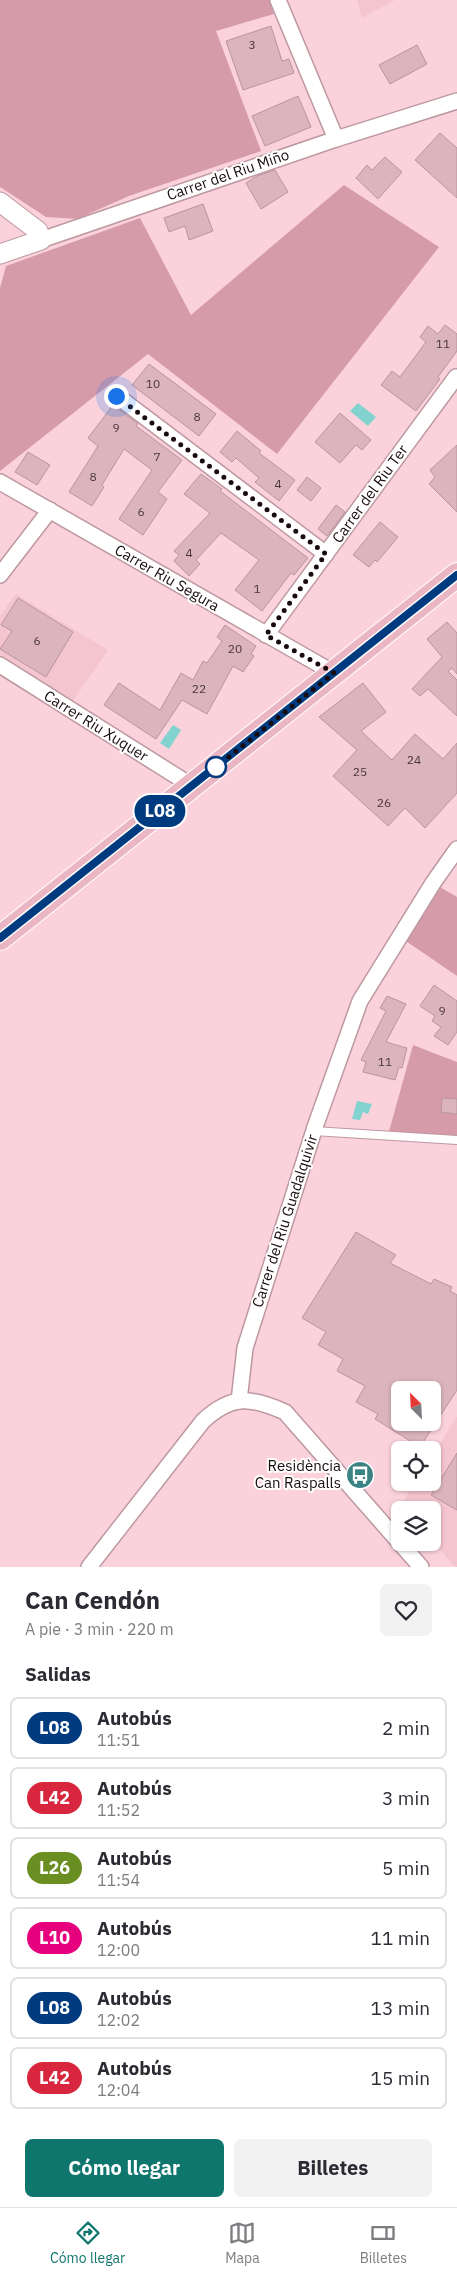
<!DOCTYPE html>
<html lang="es">
<meta charset="utf-8">
<style>
:root{--surface:#fff;--page:#f2f2f3;--text:#2b2b33;--muted:#7c7c81;--line:#e1e1e2;--accent:#0f766e}
body{margin:0;font-family:"IBM Plex Sans",sans-serif;background:var(--page);color:var(--text);height:100vh;display:flex;flex-direction:column;font-size:19px;white-space:nowrap}
*{box-sizing:border-box;margin:0}
p{font-size:16px;color:var(--muted)}
.icon{flex:none;width:28px;height:28px;fill:none;stroke:currentColor;stroke-width:2;stroke-linecap:round;stroke-linejoin:round}
.map{position:relative;height:1567px;overflow:hidden}
.drawer{display:flex;flex-direction:column;background:var(--surface);flex:1}
.drawer>*{flex:none}
.badge{padding:0 10px;border-radius:16px;font-size:18px;line-height:32px}
.needle{width:32px;rotate:336deg}
.tools{position:absolute;left:391px;top:1381px;display:grid;gap:10px}
.tools a{display:grid;place-items:center;width:50px;height:50px;border-radius:8px;background:var(--surface);box-shadow:0 1px 4px #0004;font-size:25px}
.you{position:absolute;width:25px;height:25px;margin:-12px;border:4px solid #fff;border-radius:50%;background:#1a73e8;box-shadow:0 0 0 8px #1a73e833}
.map>.badge{position:absolute;translate:-50% -50%;box-shadow:0 0 0 2px #fff}
h2{padding:0 25px;font-size:19px;line-height:45px}
.round{display:grid;place-items:center;flex:none;width:52px;height:52px;border-radius:8px;background:var(--page)}
.head{display:flex;align-items:center;justify-content:space-between;height:85px;padding:0 25px}
h1{font-size:24px;font-weight:800;line-height:38px}
.primary-button{display:flex;gap:10px;margin-top:auto;padding:10px 25px}
.primary-button a{flex:1;height:58px;border-radius:8px;background:var(--accent);color:#fff;font-size:20px;font-weight:800;line-height:58px;text-align:center}
.primary-button a+a{background:var(--page);color:var(--text)}
ul{padding:0;list-style:none}
li{display:flex;align-items:center;gap:15px;height:62px;margin:0 10px 8px;padding:0 15px;border:2px solid var(--line);border-radius:8px}
li div{flex:1}
li b{display:block;font-size:19px}
li em{font-style:normal}
li .badge{min-width:55px;font-weight:700;text-align:center}
.tabs{display:flex;justify-content:space-around;align-items:center;height:70px;border-top:1px solid var(--line);background:var(--surface);font-size:14px;color:var(--muted)}
.tabs a{display:grid;justify-items:center;gap:2px}
.tabs .on{color:var(--accent)}
.map>svg:first-child{display:block}
.built{fill:#f4c4cf}
.green{fill:#d69ba9}
.water{fill:#82d3d0}
.building{fill:#dbb4bd;stroke:#ba959d;fill-rule:evenodd}
.lines{fill:none;stroke-linecap:round;stroke-linejoin:round}
.service-casing{stroke:#bd98a0;stroke-width:10}
.minor-casing{stroke:#bd98a0;stroke-width:18}
.tertiary-casing{stroke:#bd98a0;stroke-width:21}
.primary-casing{stroke:#fff;stroke-width:26}
.service{stroke:#fff;stroke-width:8}
.minor{stroke:#fff;stroke-width:15}
.tertiary{stroke:#fff;stroke-width:19}
.primary{stroke:#ebb6c4;stroke-width:24}
.line-casing{stroke:#fff;stroke-width:11}
.line{stroke:#003b80;stroke-width:8}
.walk{stroke:#190c0f;stroke-width:5;stroke-dasharray:0 9}
.stop-dot{fill:#fff;stroke:#003b80;stroke-width:2.5}
.labels{text-anchor:middle;stroke-width:4;stroke-linejoin:round;paint-order:stroke}
.number-label{font-size:12px;fill:#4a363a}
.street-label{font-size:15px;fill:#190c0f;stroke:#fff}
.poi-label{font-size:15px;fill:#190c0f;stroke:#fff;text-anchor:end}
</style>
<div class="map">
<svg width="457" height="1567" viewBox="0 0 457 1567">
<rect width="100%" height="100%" fill="#fbd2dc"/>
<g class="built">
<polygon points="357,0 395,0 362,18"/>
<polygon points="16,594 108,650 63,715 0,673 0,616"/>
<polygon points="457,1416 457,1567 455,1567 433,1541 432,1510 407,1510 401,1504 415,1483 432,1482 433,1455"/>
</g>
<g class="green">
<polygon points="0,0 269,0 274,14 216,31 261,151 129,196 77,219 46,217 0,187"/>
<polygon points="344,185 439,247 277,454 148,354 0,471 0,288 6,266 140,218 191,315"/>
<polygon points="433,883 457,897 457,976 400,937"/>
<polygon points="413,1045 457,1062 457,1136 388,1135"/>
</g>
<g class="water">
<polygon points="358,403 376,417 368,426 350,411"/>
<polygon points="173,725 181,730 169,749 160,743"/>
<polygon points="357,1101 372,1104 368,1114 363,1112 360,1120 352,1119"/>
</g>
<g class="building">
<polygon points="271,26 282,61 289,59 294,73 243,90 226,41"/>
<polygon points="417,45 427,64 390,84 379,65"/>
<polygon points="298,96 311,127 265,146 252,116"/>
<polygon points="440,133 457,148 457,198 415,160"/>
<polygon points="385,157 402,172 378,199 356,178 367,165 372,170"/>
<polygon points="275,170 288,192 261,209 246,183 257,176"/>
<polygon points="203,204 213,231 189,240 185,226 169,232 164,218"/>
<polygon points="445,325 457,334 457,351 438,377 440,379 416,411 381,385 392,371 400,377 426,342 420,337 428,326 438,334"/>
<polygon points="149,364 216,414 199,436 132,385"/>
<polygon points="113,405 138,424 136,426 182,460 158,492 167,499 143,535 119,519 152,470 124,449 102,485 104,487 92,506 69,492 98,446 88,438"/>
<polygon points="340,413 371,440 362,450 356,445 340,463 315,442"/>
<polygon points="237,431 261,451 259,453 295,480 279,501 255,482 259,478 236,458 232,462 220,452"/>
<polygon points="457,445 457,512 429,484 435,477 430,470"/>
<polygon points="28,452 50,465 37,485 15,472"/>
<polygon points="201,474 222,489 220,491 308,558 294,575 291,573 262,611 235,590 259,560 221,533 196,560 200,564 189,576 174,561 179,555 174,551 210,513 184,494"/>
<polygon points="307,477 321,488 311,501 297,490"/>
<polygon points="336,505 345,512 327,536 318,529"/>
<polygon points="380,522 398,537 377,562 375,560 369,567 353,555"/>
<polygon points="18,598 73,632 46,677 0,649 12,631 1,625"/>
<polygon points="447,622 457,633 457,674 452,668 448,671 457,680 457,716 428,689 420,696 412,689 442,657 427,639"/>
<polygon points="225,625 256,646 251,654 254,656 243,672 233,666 207,714 182,700 156,739 104,705 119,683 160,710 181,673 193,680 203,661 207,663 222,641 217,637"/>
<polygon points="363,683 386,712 361,731 392,760 415,734 443,759 457,743 457,793 425,828 405,808 388,826 333,776 357,750 319,717"/>
<polygon points="434,985 457,1001 457,1032 448,1045 434,1036 441,1027 432,1021 435,1016 420,1006"/>
<polygon points="387,996 406,1004 386,1042 407,1048 402,1068 399,1067 395,1080 363,1072 366,1062 361,1060 386,1011 380,1008"/>
<polygon points="442,1098 457,1099 457,1114 441,1112"/>
<path d="M356,1232L396,1255L390,1263L431,1284L434,1279L452,1287L450,1291L457,1295V1390L420,1447L375,1419L378,1414L356,1402L365,1386L337,1371L343,1359L318,1345L326,1332L302,1318ZM400,1390H432V1422H400Z"/>
<polygon points="457,1453 457,1510 431,1495"/>
</g>
<g class="lines">
<g class="service-casing">
<polyline id="service" points="314,1131 457,1140"/>
</g>
<g class="minor-casing">
<g id="minor">
<polyline points="278,0 336,139"/>
<polyline points="41,240 336,139 457,101"/>
<polyline points="117,396 326,554"/>
<polyline points="0,482 334,673"/>
<polyline points="0,575 50,510"/>
<polyline points="266,635 456,377"/>
<polyline points="0,665 192,786"/>
<polyline points="239,1401 245,1348 315,1127 360,1001 433,883 457,849"/>
<path d="M89,1567L203,1421C232,1394 251,1397 285,1412L421,1567"/>
</g>
</g>
<g class="tertiary-casing">
<polyline id="tertiary" points="0,202 38,231 41,240 0,254"/>
</g>
<g class="primary-casing">
<polyline id="primary" points="0,938 457,575"/>
</g>
<use href="#service" class="service"/>
<use href="#minor" class="minor"/>
<use href="#tertiary" class="tertiary"/>
<use href="#primary" class="primary"/>
</g>
<g class="lines">
<g class="line-casing">
<polyline id="line" points="0,938 457,575"/>
</g>
<use href="#line" class="line"/>
<polyline class="walk" points="116,396 326,554 266,635 334,673 216,767"/>
</g>
<defs>
<g id="bus-disc" transform="scale(1.4375)"><circle r="9.5" fill="#3b8382" stroke="#fff"/><path d="M-5-6H5V4H4V6H2V4H-2V6H-4V4H-5ZM-3.5-4V0h7V-4ZM-3.5 1.2v1.5H-2V1.2ZM2 1.2v1.5H3.5V1.2Z" fill="#fff"/></g>
</defs>
<g fill-rule="evenodd">
<use href="#bus-disc" x="360" y="1475"/>
</g>
<circle class="stop-dot" cx="216" cy="767" r="10"/>
<g class="labels">
<g class="number-label">
<text x="252" y="49">3</text>
<text x="443" y="348">11</text>
<text x="153" y="388">10</text>
<text x="197" y="421">8</text>
<text x="116" y="432">9</text>
<text x="157" y="461">7</text>
<text x="93" y="481">8</text>
<text x="278" y="488">4</text>
<text x="141" y="516">6</text>
<text x="189" y="557">4</text>
<text x="257" y="593">1</text>
<text x="37" y="645">6</text>
<text x="235" y="653">20</text>
<text x="199" y="693">22</text>
<text x="414" y="764">24</text>
<text x="360" y="776">25</text>
<text x="384" y="807">26</text>
<text x="442" y="1015">9</text>
<text x="385" y="1066">11</text>
</g>
<g class="street-label">
<text transform="translate(228 175) rotate(-19)" y="5">Carrer del Riu Miño</text>
<text transform="translate(370 494) rotate(-54)" y="5">Carrer del Riu Ter</text>
<text transform="translate(167 578) rotate(30)" y="5">Carrer Riu Segura</text>
<text transform="translate(96 726) rotate(32)" y="5">Carrer Riu Xuquer</text>
<text transform="translate(285 1221) rotate(-72)" y="5">Carrer del Riu Guadalquivir</text>
</g>
<g class="poi-label">
<text x="341" y="1471">Residència<tspan x="341" dy="17">Can Raspalls</tspan></text>
</g>
</g>
</svg>
<div class="tools">
<a><svg class="needle" viewBox="-14 -14 28 28"><path d="M0-13l5 13h-10z" fill="#e53935"/><path d="M0 13l5-13h-10z" fill="#7c7c81"/></svg></a>
<a><svg class="icon" aria-label="locate" viewBox="0 0 24 24"><circle cx="12" cy="12" r="6"/><path d="M12 2v4M12 18v4M2 12h4M18 12h4"/></svg></a>
<a><svg class="icon" aria-label="layers" viewBox="0 0 24 24"><path d="M12 4l9 5-9 5-9-5zM3 14l9 5 9-5"/></svg></a>
</div>
<div class="you" style="left:116px;top:396px"></div>
<b class="badge" style="left:160px;top:811px;background:#003b80;color:#fff">L08</b>
</div>
<section class="drawer">
<div class="head"><div><h1>Can Cendón</h1><p>A pie · 3 min · 220 m</p></div><a class="round"><svg class="icon" aria-label="heart" viewBox="0 0 24 24"><path d="M12 20l-8-8c-3-5 5-10 8-4 3-6 11-1 8 4z"/></svg></a></div>
<h2>Salidas</h2>
<ul>
<li><span class="badge" style="background:#003b80;color:#fff">L08</span><div><b>Autobús</b><p>11:51</p></div><em>2 min</em></li>
<li><span class="badge" style="background:#d7263d;color:#fff">L42</span><div><b>Autobús</b><p>11:52</p></div><em>3 min</em></li>
<li><span class="badge" style="background:#6b8e23;color:#fff">L26</span><div><b>Autobús</b><p>11:54</p></div><em>5 min</em></li>
<li><span class="badge" style="background:#e6007e;color:#fff">L10</span><div><b>Autobús</b><p>12:00</p></div><em>11 min</em></li>
<li><span class="badge" style="background:#003b80;color:#fff">L08</span><div><b>Autobús</b><p>12:02</p></div><em>13 min</em></li>
<li><span class="badge" style="background:#d7263d;color:#fff">L42</span><div><b>Autobús</b><p>12:04</p></div><em>15 min</em></li>
</ul>
<div class="primary-button"><a>Cómo llegar</a><a>Billetes</a></div>
</section>
<nav class="tabs">
<a class="on"><svg class="icon" aria-label="directions" viewBox="0 0 24 24"><path d="M12 3l9 9-9 9-9-9zM9 14v-3h6M13 9l2 2-2 2"/></svg>Cómo llegar</a>
<a><svg class="icon" aria-label="map" viewBox="0 0 24 24"><path d="M3 6l6-2 6 2 6-2v14l-6 2-6-2-6 2zM9 4v14M15 6v14"/></svg>Mapa</a>
<a><svg class="icon" aria-label="tickets" viewBox="0 0 24 24"><path d="M3 7h18v10H3zM15 7v10"/></svg>Billetes</a>
</nav>
